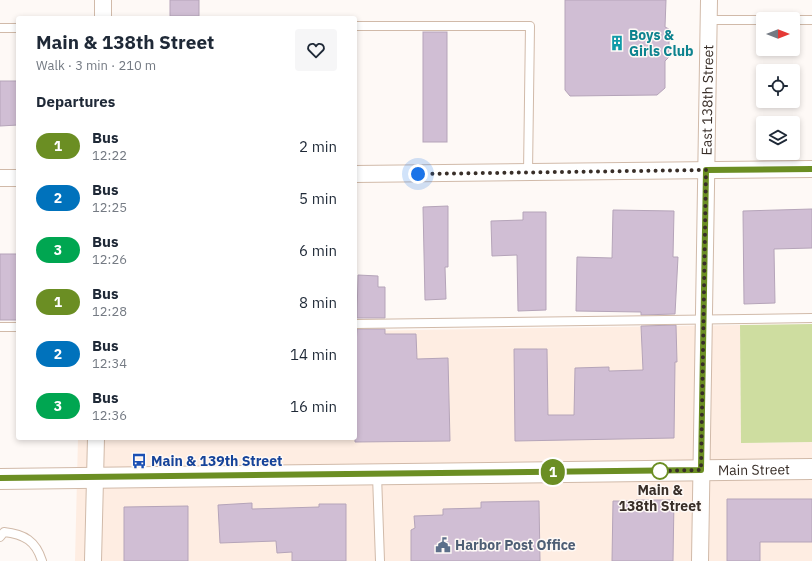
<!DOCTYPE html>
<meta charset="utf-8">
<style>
:root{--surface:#fff;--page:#f6f6f7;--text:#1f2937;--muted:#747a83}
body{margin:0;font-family:"IBM Plex Sans",sans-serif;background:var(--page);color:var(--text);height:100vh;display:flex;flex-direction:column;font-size:15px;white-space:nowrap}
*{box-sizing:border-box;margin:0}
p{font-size:13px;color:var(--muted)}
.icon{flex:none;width:22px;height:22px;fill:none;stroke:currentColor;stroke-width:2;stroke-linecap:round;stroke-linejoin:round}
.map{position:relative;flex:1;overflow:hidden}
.side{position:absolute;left:16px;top:16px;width:341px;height:424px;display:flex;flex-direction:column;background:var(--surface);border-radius:4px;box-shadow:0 2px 6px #0003}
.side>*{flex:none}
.badge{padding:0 8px;border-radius:13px;font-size:14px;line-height:26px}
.needle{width:26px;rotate:90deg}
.tools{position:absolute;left:756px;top:12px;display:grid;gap:8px}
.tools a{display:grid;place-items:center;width:44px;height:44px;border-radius:4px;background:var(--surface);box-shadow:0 2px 6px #0003;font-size:20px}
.you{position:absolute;width:20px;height:20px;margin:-10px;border:3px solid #fff;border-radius:50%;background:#1a73e8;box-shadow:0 0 0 6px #1a73e833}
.map>.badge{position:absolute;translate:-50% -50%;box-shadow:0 0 0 2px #fff}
h2{padding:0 20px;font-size:15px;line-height:36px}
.round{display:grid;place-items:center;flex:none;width:42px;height:42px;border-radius:4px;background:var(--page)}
.summary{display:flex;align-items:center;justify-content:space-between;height:68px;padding:0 20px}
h1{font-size:19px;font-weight:700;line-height:30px}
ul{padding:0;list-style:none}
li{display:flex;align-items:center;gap:12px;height:52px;padding:0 20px}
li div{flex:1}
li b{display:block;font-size:15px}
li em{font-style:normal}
li .badge{min-width:44px;font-weight:700;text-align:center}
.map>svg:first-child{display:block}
.commercial{fill:#feede2}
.green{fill:#cedda0}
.building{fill:#d0bed4;stroke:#b5a4b9}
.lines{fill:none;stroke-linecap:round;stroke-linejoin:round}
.service-casing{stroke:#d1baa9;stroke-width:10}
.minor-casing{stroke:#d1baa9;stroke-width:18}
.tertiary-casing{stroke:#d1baa9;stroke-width:22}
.service{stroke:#fff;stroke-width:8}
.minor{stroke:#fff;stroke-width:16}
.tertiary{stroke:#fff;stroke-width:20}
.line-casing{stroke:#fff;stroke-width:9}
.line{stroke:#6b8e23;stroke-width:6}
.walk{stroke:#382e28;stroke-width:4;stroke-dasharray:0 7.2}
.stop-dot{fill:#fff;stroke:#6b8e23;stroke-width:2}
.labels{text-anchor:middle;stroke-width:3;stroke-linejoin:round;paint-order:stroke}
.culture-label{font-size:14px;font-weight:bold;fill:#0d838f;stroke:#fef9f6;text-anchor:start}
.street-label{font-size:14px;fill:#382e28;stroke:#fef9f6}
.transit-label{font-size:14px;font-weight:bold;fill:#164399;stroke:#fef9f6;text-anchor:start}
.stop-label{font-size:14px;font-weight:bold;fill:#382e28;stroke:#fef9f6}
.service-label{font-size:14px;font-weight:bold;fill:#4e5e75;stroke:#fef9f6;text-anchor:start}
</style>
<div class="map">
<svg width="812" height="561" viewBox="0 0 812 561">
<rect width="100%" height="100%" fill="#fef9f6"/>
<polygon class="commercial" points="740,325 741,443 812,442 812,561 75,561 78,438 355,438 355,331"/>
<polygon class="green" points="812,324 812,442 741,443 740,325"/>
<g class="building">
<rect x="170" y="0" width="29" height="16"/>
<polygon points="565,0 666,0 665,27 669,29 669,57 665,61 665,88 657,95 570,96 565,90"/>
<rect x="423" y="32" width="24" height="110"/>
<polygon points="0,81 18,81 18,125 0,126"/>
<polygon points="448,206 448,267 445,267 446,299 425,300 423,207"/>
<polygon points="812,209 812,248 774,249 775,303 744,304 743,211"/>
<polygon points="613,210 674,211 673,257 678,257 675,314 641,315 641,312 576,311 577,257 612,258"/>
<polygon points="523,212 546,212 546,310 518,311 517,255 492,256 491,221 523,220"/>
<rect x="0" y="254" width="18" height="66"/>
<polygon points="358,275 378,276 378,287 385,287 385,318 357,318"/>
<polygon points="676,325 677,362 675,362 674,438 515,441 514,349 547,349 548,415 574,415 575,368 609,367 609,371 643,370 641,326"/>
<polygon points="357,329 385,329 385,334 416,334 417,359 448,358 450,441 355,442 355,345 356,345"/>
<polygon points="727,499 812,499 812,542 760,542 760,561 727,561"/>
<polygon points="636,500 674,500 673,561 612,561 613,501 635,501"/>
<polygon points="539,501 540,561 411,561 411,530 415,528 414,516 443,515 443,509 481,508 481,502"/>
<polygon points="252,503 252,509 319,507 319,504 346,504 346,561 292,561 292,552 277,553 276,541 220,543 218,505"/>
<polygon points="188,506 188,561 124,561 124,507"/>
</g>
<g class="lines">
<g class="service-casing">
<g id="service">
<polyline points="709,20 763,20"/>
<polyline points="793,20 812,20"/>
<polyline points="355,26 530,26 528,172"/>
<polyline points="0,28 18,28"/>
<polyline points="355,324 812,318"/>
<polyline points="0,327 18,327"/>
<polyline points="377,475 380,561"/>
<path d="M0,537L4,532C24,534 36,541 42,561"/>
</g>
</g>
<g class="minor-casing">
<g id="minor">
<polyline points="103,18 103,0"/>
<polyline points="355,174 812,169"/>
<polyline points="0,178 18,178"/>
<polyline points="93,561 96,438"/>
<path id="s1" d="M700,561L709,0"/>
</g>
</g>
<g class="tertiary-casing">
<g id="tertiary">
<path id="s2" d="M0,479L812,469"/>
</g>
</g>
<use href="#service" class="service"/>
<use href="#minor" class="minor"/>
<use href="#tertiary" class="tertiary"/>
</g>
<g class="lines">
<g class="line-casing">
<polyline id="line" points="0,478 701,470 706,170 812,169"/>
</g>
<use href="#line" class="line"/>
<polyline class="walk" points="418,174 706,170 701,470 655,471 660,471"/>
</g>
<defs>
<g id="building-bare" transform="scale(1.2)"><path d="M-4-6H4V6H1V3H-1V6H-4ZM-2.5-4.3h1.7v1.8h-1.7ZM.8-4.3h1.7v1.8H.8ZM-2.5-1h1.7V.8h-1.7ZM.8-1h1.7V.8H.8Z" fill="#0f9aa8" stroke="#fef9f6" stroke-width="2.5" paint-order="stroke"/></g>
<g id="bus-bare" transform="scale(1.2)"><path d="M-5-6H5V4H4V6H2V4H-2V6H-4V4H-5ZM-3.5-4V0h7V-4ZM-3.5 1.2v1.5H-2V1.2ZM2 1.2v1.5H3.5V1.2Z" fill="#1a4fb4" stroke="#fef9f6" stroke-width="2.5" paint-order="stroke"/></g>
<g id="civic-bare" transform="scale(1.2)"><path d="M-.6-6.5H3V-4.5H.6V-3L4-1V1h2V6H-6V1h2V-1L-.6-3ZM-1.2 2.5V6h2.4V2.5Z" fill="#5c6f8a" stroke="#fef9f6" stroke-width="2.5" paint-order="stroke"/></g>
</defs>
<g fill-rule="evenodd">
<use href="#building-bare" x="617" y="43"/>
<use href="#bus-bare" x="139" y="461"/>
<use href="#civic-bare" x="443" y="545"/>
</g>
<circle class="stop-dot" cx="660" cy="471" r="8"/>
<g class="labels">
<g class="culture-label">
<text x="629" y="40">Boys &amp;<tspan x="629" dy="16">Girls Club</tspan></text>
</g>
<g class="street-label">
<text dy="5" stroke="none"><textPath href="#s1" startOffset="461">East 138th Street</textPath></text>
<text dy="5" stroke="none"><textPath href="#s2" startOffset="754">Main Street</textPath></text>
</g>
<g class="transit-label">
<text x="151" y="466">Main &amp; 139th Street</text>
</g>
<g class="stop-label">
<text x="660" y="495">Main &amp;<tspan x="660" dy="16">138th Street</tspan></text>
</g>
<g class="service-label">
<text x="455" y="550">Harbor Post Office</text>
</g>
</g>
</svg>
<div class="tools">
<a><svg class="needle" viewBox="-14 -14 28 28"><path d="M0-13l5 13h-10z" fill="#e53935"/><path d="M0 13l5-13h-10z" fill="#747a83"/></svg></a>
<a><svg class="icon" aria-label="locate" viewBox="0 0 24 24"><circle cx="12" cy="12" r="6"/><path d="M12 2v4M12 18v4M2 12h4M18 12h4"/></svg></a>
<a><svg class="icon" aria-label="layers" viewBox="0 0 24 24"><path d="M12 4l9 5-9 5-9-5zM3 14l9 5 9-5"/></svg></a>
</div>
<div class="you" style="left:418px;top:174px"></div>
<b class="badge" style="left:553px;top:472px;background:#6b8e23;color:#fff">1</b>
<section class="side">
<div class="summary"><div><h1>Main &amp; 138th Street</h1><p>Walk · 3 min · 210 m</p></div><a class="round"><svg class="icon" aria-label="heart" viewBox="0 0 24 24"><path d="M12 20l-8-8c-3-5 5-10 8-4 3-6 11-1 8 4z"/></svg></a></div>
<h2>Departures</h2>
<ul>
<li><span class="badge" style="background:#6b8e23;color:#fff">1</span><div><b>Bus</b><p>12:22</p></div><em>2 min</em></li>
<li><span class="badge" style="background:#0072bc;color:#fff">2</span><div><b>Bus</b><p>12:25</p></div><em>5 min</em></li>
<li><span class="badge" style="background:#00a651;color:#fff">3</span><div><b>Bus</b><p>12:26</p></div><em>6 min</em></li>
<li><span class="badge" style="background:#6b8e23;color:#fff">1</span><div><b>Bus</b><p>12:28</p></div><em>8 min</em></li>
<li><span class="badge" style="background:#0072bc;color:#fff">2</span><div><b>Bus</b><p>12:34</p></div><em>14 min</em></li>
<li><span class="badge" style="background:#00a651;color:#fff">3</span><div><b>Bus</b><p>12:36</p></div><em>16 min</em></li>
</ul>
</section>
</div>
